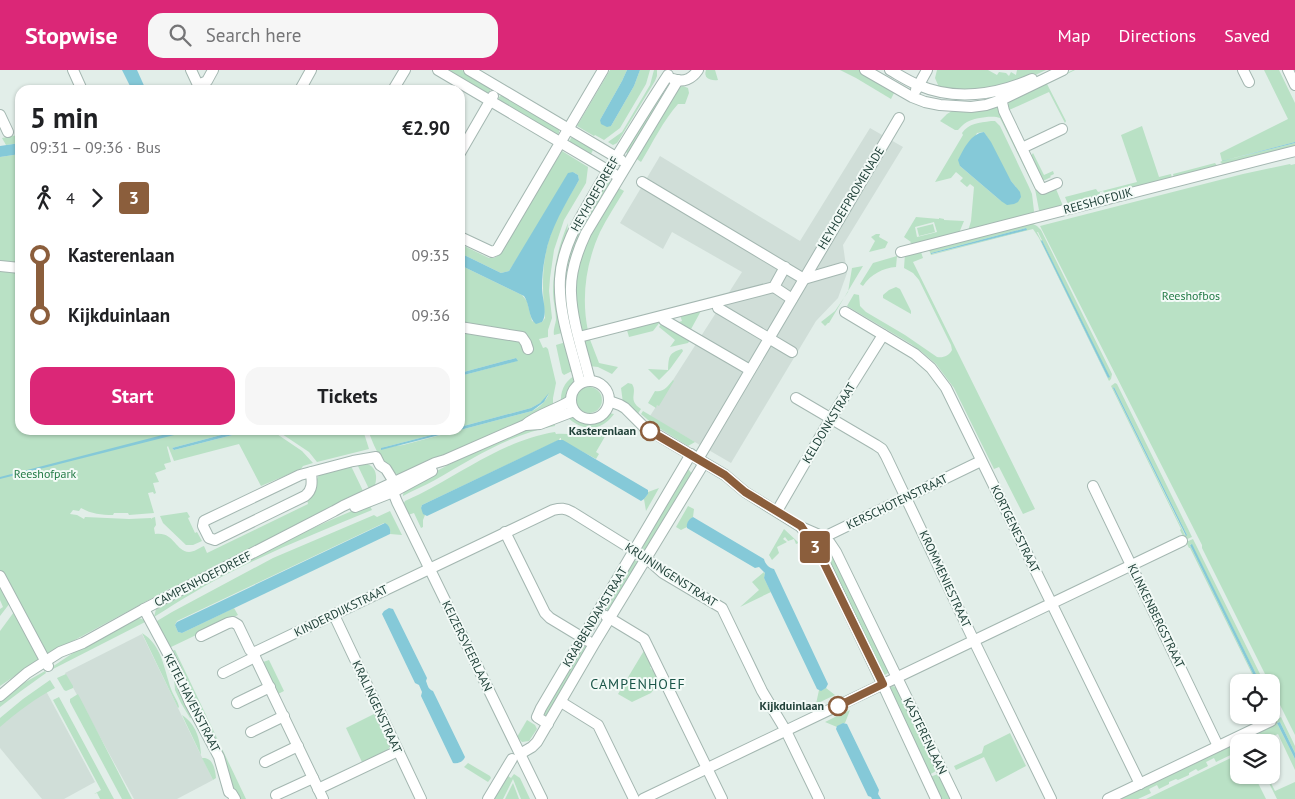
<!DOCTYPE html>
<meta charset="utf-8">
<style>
:root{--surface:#fff;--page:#f6f6f6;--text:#202124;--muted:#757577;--accent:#db2777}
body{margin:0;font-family:"PT Sans",sans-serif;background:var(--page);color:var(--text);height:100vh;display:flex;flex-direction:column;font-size:19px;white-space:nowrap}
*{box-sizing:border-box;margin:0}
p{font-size:16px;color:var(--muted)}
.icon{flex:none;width:28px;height:28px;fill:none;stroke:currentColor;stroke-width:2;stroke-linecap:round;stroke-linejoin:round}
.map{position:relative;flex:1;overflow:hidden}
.details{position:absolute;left:15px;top:15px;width:450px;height:350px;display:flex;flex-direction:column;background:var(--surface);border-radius:15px;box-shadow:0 1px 4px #0004}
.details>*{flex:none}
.badge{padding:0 10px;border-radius:4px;font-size:18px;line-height:32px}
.buttons{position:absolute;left:1230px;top:604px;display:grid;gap:10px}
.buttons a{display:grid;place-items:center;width:50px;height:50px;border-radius:10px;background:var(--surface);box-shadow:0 1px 4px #0004;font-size:25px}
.map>.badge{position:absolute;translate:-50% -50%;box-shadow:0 0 0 2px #fff}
.legs{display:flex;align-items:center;gap:8px;height:55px;padding:0 15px;font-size:16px}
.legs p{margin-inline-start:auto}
.head{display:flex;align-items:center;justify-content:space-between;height:85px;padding:0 15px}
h1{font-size:28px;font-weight:700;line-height:38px}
.action{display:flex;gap:10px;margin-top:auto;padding:10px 15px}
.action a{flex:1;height:58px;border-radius:15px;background:var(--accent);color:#fff;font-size:20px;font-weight:700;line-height:58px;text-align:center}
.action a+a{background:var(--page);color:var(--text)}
ul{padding:0 15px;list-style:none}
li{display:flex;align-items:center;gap:18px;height:60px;font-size:19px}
li i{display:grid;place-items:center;width:8px;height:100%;margin:0 6px;background:currentColor}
li i::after{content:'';width:12px;height:12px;margin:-6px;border:4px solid;border-radius:50%;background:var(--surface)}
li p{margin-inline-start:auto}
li:first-child i{background:linear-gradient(#0000 50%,currentColor 0)}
li:last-child i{background:linear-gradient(currentColor 50%,#0000 0)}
header{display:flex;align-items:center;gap:30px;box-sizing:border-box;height:70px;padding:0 25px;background:var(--accent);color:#fff}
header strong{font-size:24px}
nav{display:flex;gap:28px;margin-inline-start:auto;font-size:18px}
.search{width:350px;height:45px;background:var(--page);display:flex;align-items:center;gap:12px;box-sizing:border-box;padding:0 18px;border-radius:15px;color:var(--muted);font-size:19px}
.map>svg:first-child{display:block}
.built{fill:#d0ded8}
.green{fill:#b9e1c5;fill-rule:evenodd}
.water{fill:#85c9d8}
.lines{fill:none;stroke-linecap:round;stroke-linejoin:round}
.minor-casing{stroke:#a4b7b1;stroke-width:12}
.minor{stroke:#fff;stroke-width:10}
.line-1-casing{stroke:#fff;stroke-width:11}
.line-1{stroke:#8b5e3c;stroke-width:8}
.stop-1-dot{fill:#fff;stroke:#8b5e3c;stroke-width:2.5}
.labels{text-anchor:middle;stroke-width:4;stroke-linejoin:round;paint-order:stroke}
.street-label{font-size:12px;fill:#204139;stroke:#f3faf7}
.park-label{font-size:12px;fill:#267c49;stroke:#f3faf7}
.stop-label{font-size:12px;font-weight:bold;fill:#204139;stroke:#f3faf7;text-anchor:end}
.neighbourhood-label{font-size:14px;letter-spacing:1px;fill:#1a5548;stroke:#f3faf7}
</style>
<header>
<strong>Stopwise</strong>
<div class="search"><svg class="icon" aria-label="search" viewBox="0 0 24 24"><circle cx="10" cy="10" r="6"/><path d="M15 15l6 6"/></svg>Search here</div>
<nav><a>Map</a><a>Directions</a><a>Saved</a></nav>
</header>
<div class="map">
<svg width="1295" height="729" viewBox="0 0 1295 729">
<rect width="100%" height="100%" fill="#e2eee9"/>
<g class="built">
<polygon points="870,58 903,77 843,175 847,203 838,228 816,251 731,393 650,346 742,202 672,162 663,179 620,153 660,86 800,171"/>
<polygon points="142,564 213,710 177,729 134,729 65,603"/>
<polygon points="46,621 95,712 64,729 42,729 0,678 0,654"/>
</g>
<g class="green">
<polygon points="445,0 462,0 489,16 490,18 490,21 488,23 485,24"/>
<polygon points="610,0 627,0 622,11 600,50 611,56 634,16 640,0 650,0 646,14 620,58 604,70 595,65 594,66 577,56"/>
<polygon points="654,0 657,0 657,6 655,11 619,70 617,73 613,75 608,72 622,62 650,15"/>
<path d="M706,0H715L718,10C710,11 703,8 706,0Z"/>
<polygon points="840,0 861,0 895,21 891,29 856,8"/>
<polygon points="937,0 988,0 997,5 999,2 1006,3 1009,6 1011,2 1016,5 1017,0 1046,0 1027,9 972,21 936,17 938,15 935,8"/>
<polygon points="1073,0 1075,0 1047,14 1066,51 1065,53 1049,22 1007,41 1006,39 1009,32"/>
<polygon points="1264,0 1279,0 1295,33 1295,72 1222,91 1295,73 1295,77 1224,95 1220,92 1222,91 1220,83 1288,49"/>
<path d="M683,16L688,18L689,23L685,34H678C663,51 653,72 641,92L634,87L679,17Z"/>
<polygon points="659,21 664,24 629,84 624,81"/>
<polygon points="502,25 559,58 559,63 557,65 498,31 499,27"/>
<path d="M996,37L998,38L1045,124L1056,119L1063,136L1041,142L1039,140L1035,119L1000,48C993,45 974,48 967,52C963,54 961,57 958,60H955L940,51L947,44L952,41H968Z"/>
<path d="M991,51H995L1000,56L1029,117L1032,124L1034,141L1033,144L968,161L971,151L974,117L970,114L967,117L960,111L963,108L956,102L951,108L935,112L963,65L962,63C969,53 979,53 991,51ZM984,62C996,79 1002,103 1016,117L1001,131L960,96L977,63Z"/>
<polygon points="1142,56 1159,107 1171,104 1172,108 1128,118 1106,125 1103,121 1100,122 1099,127 1070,135 1068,134 1065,127 1096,119 1098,122 1137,112 1121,65"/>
<polygon points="18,65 20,73 6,75 2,68"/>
<polygon points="573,67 594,78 590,86 569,72 571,68"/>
<path d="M562,81L588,97L586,113L564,150L554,180L550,208L549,221L552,248L548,260V267L539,269L543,278L546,277L548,279L556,313L553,328V334L547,337L549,340L400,405C384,402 373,374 368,360H451L381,378L403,375L532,341C540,337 545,332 549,324L540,333L531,338L460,357V306L517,291L516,288L460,303V195L522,225L527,231L532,251L537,253L542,252L545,248C542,218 541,189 552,161C558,143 570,126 579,110L578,105L573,102L509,201L501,203L460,183V174L489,188H494L499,185Z"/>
<polygon points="1033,83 1044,105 1053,101 1054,104 1050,106 1051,107 1045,110 1042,110 1031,86"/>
<path d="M20,84V360H240L172,378L174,380L252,360H271L302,381L313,393L303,396L301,399L261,416L239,374L174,391L168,376L167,377L171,392L164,394L166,399L155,403L159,412L153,413L156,423L154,424L153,422L148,423L154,443L129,445L128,443H114L113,445C101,445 92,444 81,438L79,441L73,440L70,444L77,445L84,449L85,447L129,449L151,448V449L152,448L155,447L156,455L154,458L155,464C174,461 175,481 189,482C194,482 199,478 204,476L207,483L308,434L307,429L319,405L351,396L364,423L186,512L169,519L47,585L0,501V87Z"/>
<polygon points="1215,93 1218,97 1174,108 1173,104"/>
<polygon points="1290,94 1291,95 1295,94 1295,665 1271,617 1271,612 1269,612 1202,478 1202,475 1040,156 1243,104"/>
<polygon points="607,110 611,113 577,176 574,260 569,261 563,220 567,190 577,161"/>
<path d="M617,117L624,121C616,134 607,148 600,162C586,193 581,227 588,261L580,264L577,254L575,204L580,182Z"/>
<path d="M916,147L939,149V148L944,149V150L964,151L959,163L915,174L910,173L911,172L904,167ZM934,152L937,162L917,167L915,157Z"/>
<path d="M568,153L567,163L562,177L556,228L557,241L562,263L554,265C553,260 555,256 556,250C556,241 553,231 553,222C553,198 559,175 568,153Z"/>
<path d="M1031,153L1037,156L1041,160L1112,304L1111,309L1109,311L1039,168L1033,159L931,185L929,180ZM1026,158V160L932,184L931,183ZM1037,162H1038L1109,308H1108Z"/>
<polygon points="933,154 935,162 919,166 917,158"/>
<polygon points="876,164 880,164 879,167 888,172 885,178 869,182 875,171 871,167"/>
<path d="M919,180L921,182L923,188L913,192L1035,439L1023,444L999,397L994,399L954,318L936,294L922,282L911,274L847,236L854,224L859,225L860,236L866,242L905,265L937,287C943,288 949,286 952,280L951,275L919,210L913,203L904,198L905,184Z"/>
<path d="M897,186L896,197C883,198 871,204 863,216L860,214L873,193Z"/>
<polygon points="863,196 829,253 828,253 825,256 821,252 835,241 848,222 852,198"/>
<polygon points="896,217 900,219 911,241 911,244 883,228 883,225 889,220"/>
<polygon points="702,239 690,261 676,253 682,251 680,245"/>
<polygon points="659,249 660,252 653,261 629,267 626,257"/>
<polygon points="662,253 690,270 688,273 670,277 675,270 659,257"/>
<polygon points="589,267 599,293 618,297 612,304 598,297 589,296 581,269"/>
<polygon points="566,272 574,300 564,305 562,303 556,275"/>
<path d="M682,279L683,281L670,299L659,310L648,299L668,300C669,287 668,283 682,279Z"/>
<path d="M574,306C574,315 567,327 561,333C560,322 564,312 574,306Z"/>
<path d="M673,310L674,311L659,336L657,335L656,338L648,333L655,321C663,323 668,316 673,310Z"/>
<path d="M628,313L632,314C638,323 627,330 641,339L637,345L623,333L621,318Z"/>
<path d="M1115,313L1117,314L1192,467L1185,470L1180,460L1181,459L1111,316ZM1114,317L1187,465H1185L1113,318Z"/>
<circle cx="589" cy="330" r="13"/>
<polygon points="643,341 695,372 688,376 654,355 641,344"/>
<path d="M609,343L614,344C601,362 583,362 567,347L569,346C574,347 577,349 581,350C592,355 600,348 609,343Z"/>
<path d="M554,351L555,356C510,364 473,388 435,410C424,416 414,420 403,426V425L404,420L407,417L461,388L523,361Z"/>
<polygon points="276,360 363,360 369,379 317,392 309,382"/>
<path d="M555,362L556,364C573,363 589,368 605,362L607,363L596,382L599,384L596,389L561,370V368H560L559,370L422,435L421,438L425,445L423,450V457L421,458L414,443L408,445L403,435L405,431C414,427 424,422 433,417C472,396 510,369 555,362Z"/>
<path d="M362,393C375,394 378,404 375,415L370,421L357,394Z"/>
<polygon points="686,400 689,400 692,404 646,481 644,481 640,477"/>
<polygon points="659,418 646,441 644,429 648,424 648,422"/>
<path d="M369,434L372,440C326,459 281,477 237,499C208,513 181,530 154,547L156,539C225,501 296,463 369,434Z"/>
<path d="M688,436L694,439L693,447C689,450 687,452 687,457L681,460L676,457Z"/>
<path d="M390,441L402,465L390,464C391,459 389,456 384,453L177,551L175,555L178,562L182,563L234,538L238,545L169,578L156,556L157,551L172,542L273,488L374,445L377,447Z"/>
<polygon points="187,442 190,447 188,448 195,463 197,462 202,471 193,475 186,475 163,453 160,446"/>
<polygon points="784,459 799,473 796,474 794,469 788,471 785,467 783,469 787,472 777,477 779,483 772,490 769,485"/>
<polygon points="1193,469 1264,612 1260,612 1191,474 1190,475 1257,612 1256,612 1190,478 1189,478 1186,472"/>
<polygon points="825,474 827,475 888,601 888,603 883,606 821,478 822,475"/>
<polygon points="634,490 639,492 608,541 605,537"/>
<polygon points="764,502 765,504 764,508 771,522 740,537 759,520 752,512"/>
<polygon points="0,514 10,533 0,546 0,539 3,537 0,530"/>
<polygon points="14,542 37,585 38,590 0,616 0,561"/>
<polygon points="139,548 147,551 53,599 52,597 82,577 130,551"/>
<path d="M142,563C162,575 164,599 171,619C173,625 178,631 179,637L178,638Z"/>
<polygon points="583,575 588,578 546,647 543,645 543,641"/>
<polygon points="645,579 652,596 650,597 652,600 654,599 661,612 658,614 651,623 632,632 618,624"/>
<polygon points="175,580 246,729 238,729 232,720 171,581"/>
<polygon points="166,586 194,647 190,648 181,633 175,620 174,608 168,595"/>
<polygon points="269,590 284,621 278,624 263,592"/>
<polygon points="45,601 46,603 21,621 0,637 0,631 22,614"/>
<polygon points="66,604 73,616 73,618 66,621 64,620 57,608"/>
<path d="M50,610L55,618C36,628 17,642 0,657V648L23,629Z"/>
<polygon points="893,616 897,618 936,701 929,705 888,619"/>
<polygon points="826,618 835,625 816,634 819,620 821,620"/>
<polygon points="78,624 132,729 122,729 70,632 70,629"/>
<polygon points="59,627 114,729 100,729 97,723 94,724 101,720 53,630"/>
<polygon points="850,640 845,653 843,653 837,657 825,652 837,646 838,647 839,646"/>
<polygon points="374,644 390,677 385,682 362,692 346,658"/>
<path d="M182,645C196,654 200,669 201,685Z"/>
<polygon points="1281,647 1295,676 1295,683 1280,652 1277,653 1295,689 1295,700 1278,664 1260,672 1259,660"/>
<polygon points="527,650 535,655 537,659 529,671 522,672 517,667"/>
<polygon points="1010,663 1026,696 996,712 984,687 956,700 954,696 982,683 984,676"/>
<polygon points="1236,670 1240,672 1239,672 1239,681 1216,692 1214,688 1206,692 1208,696 1198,701 1196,699 1189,703 1189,705 1178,710 1176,709 1169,712 1169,714 1159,719 1157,715 1149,719 1151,723 1138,729 1113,729"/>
<polygon points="1239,684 1239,705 1254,705 1266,729 1146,729"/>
<path d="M202,688C213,687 215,699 216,708L213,710Z"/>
<polygon points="468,693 490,706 491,708 488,712 464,697"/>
<polygon points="514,704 520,708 530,729 521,729 513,709 503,729 494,729 508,706 511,708"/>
<polygon points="938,704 950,729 940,729 930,707"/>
<polygon points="1265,705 1267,705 1275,721 1295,712 1295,729 1277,729"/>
<polygon points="513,713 519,729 505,729"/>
</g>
<g class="water">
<polygon points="122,0 137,0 146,20 132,20"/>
<polygon points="627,0 640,0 634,16 611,56 607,57 601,54 600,50 622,11"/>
<path d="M984,62L991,72L1011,111L1020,122L1021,127L1018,132L1014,134L1007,135L1001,131L960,96L958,90C964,79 970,64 984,62Z"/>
<polygon points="1295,72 1295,73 1222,91 1223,91"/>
<polygon points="20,73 20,84 0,87 0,76"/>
<path d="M573,102L578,105L579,110C565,135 550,158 545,187C543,197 542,208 542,218C542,228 548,244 542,252L536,254C528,248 530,234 524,226L460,195V183L501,203L509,201L568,103Z"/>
<polygon points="1026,158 1027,160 931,184 931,183"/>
<polygon points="1042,170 1110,307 1108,308 1041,171"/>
<polygon points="516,288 518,291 460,306 460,303"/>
<polygon points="1114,317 1187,465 1186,466 1113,318"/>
<polygon points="549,323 544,332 532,341 460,360 460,357 531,338 540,333"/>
<polygon points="182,360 194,360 0,409 0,407"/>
<polygon points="240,360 252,360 174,380 172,378"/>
<polygon points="451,360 459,360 381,380 381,378"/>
<polygon points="558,370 563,370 648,420 648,424 644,429 641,431 560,383 427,446 423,444 421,438 422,435"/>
<path d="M693,447L764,489C765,494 769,498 774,499L828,614L826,618L821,621L817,619L764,508L765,503L759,497L755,498L687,458C686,453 689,449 693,447Z"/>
<path d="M385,453C389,455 391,459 390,464L182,563L178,562L175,555L177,552Z"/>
<polygon points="1192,474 1260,612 1257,612 1190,475"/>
<path d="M389,538L393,539L427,608L426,611C428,616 428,619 433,621L465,687C463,692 458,694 453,693L421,626L422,622L419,615L415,613L382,544L384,541Z"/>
<polygon points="1280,652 1295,683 1295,689 1277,653"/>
<polygon points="843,653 847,654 879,720 878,724 881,729 872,729 871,727 868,726 836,659 837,656"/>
</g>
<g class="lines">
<g class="minor-casing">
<g id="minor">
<polyline points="73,0 82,20"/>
<polyline points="191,0 198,15 207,11 213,0"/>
<polyline points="438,0 614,104"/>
<polyline points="469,0 621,90"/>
<polyline points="865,0 912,27 925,32 940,35 971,37 986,35 1001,30 1063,0"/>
<path d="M890,0C899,5 908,11 918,15C955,31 996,25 1032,9"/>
<polyline points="1243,0 1249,12"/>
<polyline points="1288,0 1295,15"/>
<path d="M673,9C683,13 692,9 698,0"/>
<polyline points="300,20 311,0"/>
<polyline points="393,20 405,0"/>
<polyline points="916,20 927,0"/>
<polyline points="1000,24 1004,41 1040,116 1043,119 1057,113"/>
<polyline points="0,45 8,62"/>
<polyline points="1022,78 1062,59"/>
<polyline points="460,83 493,26"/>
<polyline points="642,112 804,209 842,198"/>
<polyline points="460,167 492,182 497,180 603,0"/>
<polyline points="901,182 1295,81"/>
<polyline points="0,196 20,198"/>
<polyline points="774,217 792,229"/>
<polyline points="718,238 792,282"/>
<polyline points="845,242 915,284 931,298 946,318 1140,714"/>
<polyline points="663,246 664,250 750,300"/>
<polyline points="460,257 522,267 526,273 528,279"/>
<polyline points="579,267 774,217 785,197"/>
<circle cx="590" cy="330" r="19"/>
<path d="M590,311C583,282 572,252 571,223C570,202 577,182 586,163L678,10"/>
<path d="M580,313C572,279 558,244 560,209C562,173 584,142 601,112C623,76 645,40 668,5"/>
<polyline points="796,328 876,375 882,379 886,386 974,571 1051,729"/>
<polyline points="609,331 620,335 625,338 644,357 725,405 745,422 801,457 824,467 830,473 836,482 956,729"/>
<polyline points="526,355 540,354 574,341"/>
<polyline points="698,389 899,48"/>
<path d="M311,402C312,412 313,420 305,426L215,470L209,468L203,456L204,451L300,405L353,391L376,387L380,395L386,399L394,412L393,422L397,432L542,729"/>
<polyline points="1093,416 1218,676"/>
<polyline points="355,437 393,422 432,401"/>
<polyline points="777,441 831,348 883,265"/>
<polyline points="801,457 821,485 883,615 936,729"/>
<polyline points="505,462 545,543 550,548 588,571"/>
<polyline points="818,470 981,391"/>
<polyline points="0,506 48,596"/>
<polyline points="144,539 173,593 190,633 219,687 229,722 232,724 235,729"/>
<polyline points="334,545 421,729"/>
<polyline points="606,546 644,569 722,729"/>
<polyline points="201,566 228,553 233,552 238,555 250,580 253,583"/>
<polyline points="223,603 255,587"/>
<path d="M0,626L27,603L60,582L83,573L144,539L334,441L343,436L435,393L445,390L525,355C538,344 556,340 570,331"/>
<polyline points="561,632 598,655 634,729"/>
<polyline points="237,633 270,617"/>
<polyline points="548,654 537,647 541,638 691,384"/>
<polyline points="251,662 284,646"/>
<polyline points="520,684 532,677 537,672 594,574 704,393"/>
<polyline points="265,692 298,676"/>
<polyline points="318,719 398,681"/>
<polyline points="276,725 313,708"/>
<path d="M323,729L253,583L553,440C561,438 565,438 572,442L646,488L663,503L722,538L762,621L786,661L819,729"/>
<polyline points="488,729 512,689"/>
<polyline points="643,729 1182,471"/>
<polyline points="1108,729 1271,651"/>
</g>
</g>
<use href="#minor" class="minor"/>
</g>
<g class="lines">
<g class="line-1-casing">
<polyline id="line-1" points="650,361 725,405 745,422 801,456 820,485 883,614 838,636"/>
</g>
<use href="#line-1" class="line-1"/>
</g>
<g class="stop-1-dot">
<circle cx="650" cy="361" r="9"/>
<circle cx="838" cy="636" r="9"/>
</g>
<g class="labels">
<g class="street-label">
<text transform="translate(595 124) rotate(-60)" y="4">HEYHOEFDREEF</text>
<text transform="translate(851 128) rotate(-59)" y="4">HEYHOEFPROMENADE</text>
<text transform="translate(1098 131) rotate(-15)" y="4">REESHOFDIJK</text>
<text transform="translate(829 353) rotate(-59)" y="4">KELDONKSTRAAT</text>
<text transform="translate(897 432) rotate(-26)" y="4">KERSCHOTENSTRAAT</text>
<text transform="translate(1015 459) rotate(64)" y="4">KORTGENESTRAAT</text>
<text transform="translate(671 505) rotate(33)" y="4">KRUININGENSTRAAT</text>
<text transform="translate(203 509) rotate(-27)" y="4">CAMPENHOEFDREEF</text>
<text transform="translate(945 509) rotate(65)" y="4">KROMMENIESTRAAT</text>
<text transform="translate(341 541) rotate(-26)" y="4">KINDERDIJKSTRAAT</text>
<text transform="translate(1156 546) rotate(64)" y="4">KLINKENBERGSTRAAT</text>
<text transform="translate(595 547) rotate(-59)" y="4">KRABBENDAMSTRAAT</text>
<text transform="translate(467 576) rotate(64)" y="4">KEIZERSVEERLAAN</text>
<text transform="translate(192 633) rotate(63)" y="4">KETELHAVENSTRAAT</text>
<text transform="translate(377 637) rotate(65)" y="4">KRALINGENSTRAAT</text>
<text transform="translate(925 666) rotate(64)" y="4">KASTERENLAAN</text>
</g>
<g class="park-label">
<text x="1191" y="230">Reeshofbos</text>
<text x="45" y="408">Reeshofpark</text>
</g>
<g class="stop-label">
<text x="636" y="365">Kasterenlaan</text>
<text x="824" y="640">Kijkduinlaan</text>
</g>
<g class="neighbourhood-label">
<text x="638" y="619">CAMPENHOEF</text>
</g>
</g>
</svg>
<div class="buttons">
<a><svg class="icon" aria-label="locate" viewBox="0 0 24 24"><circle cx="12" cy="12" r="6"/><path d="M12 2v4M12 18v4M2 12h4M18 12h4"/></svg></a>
<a><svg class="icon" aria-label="layers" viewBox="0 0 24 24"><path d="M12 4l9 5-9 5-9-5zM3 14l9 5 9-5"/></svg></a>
</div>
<b class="badge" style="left:815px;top:477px;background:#8b5e3c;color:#fff">3</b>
<section class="details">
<div class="head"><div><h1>5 min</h1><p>09:31 – 09:36 · Bus</p></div><b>€2.90</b></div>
<div class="legs"><svg class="icon" aria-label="walk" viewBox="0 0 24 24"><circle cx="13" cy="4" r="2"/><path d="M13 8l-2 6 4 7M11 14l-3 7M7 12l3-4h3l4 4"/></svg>4<svg class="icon" aria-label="forward" viewBox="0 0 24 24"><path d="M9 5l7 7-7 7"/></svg><b class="badge" style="background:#8b5e3c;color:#fff">3</b></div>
<ul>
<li><i style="color:#8b5e3c"></i><b>Kasterenlaan</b><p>09:35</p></li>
<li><i style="color:#8b5e3c"></i><b>Kijkduinlaan</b><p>09:36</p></li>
</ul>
<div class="action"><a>Start</a><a>Tickets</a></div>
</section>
</div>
